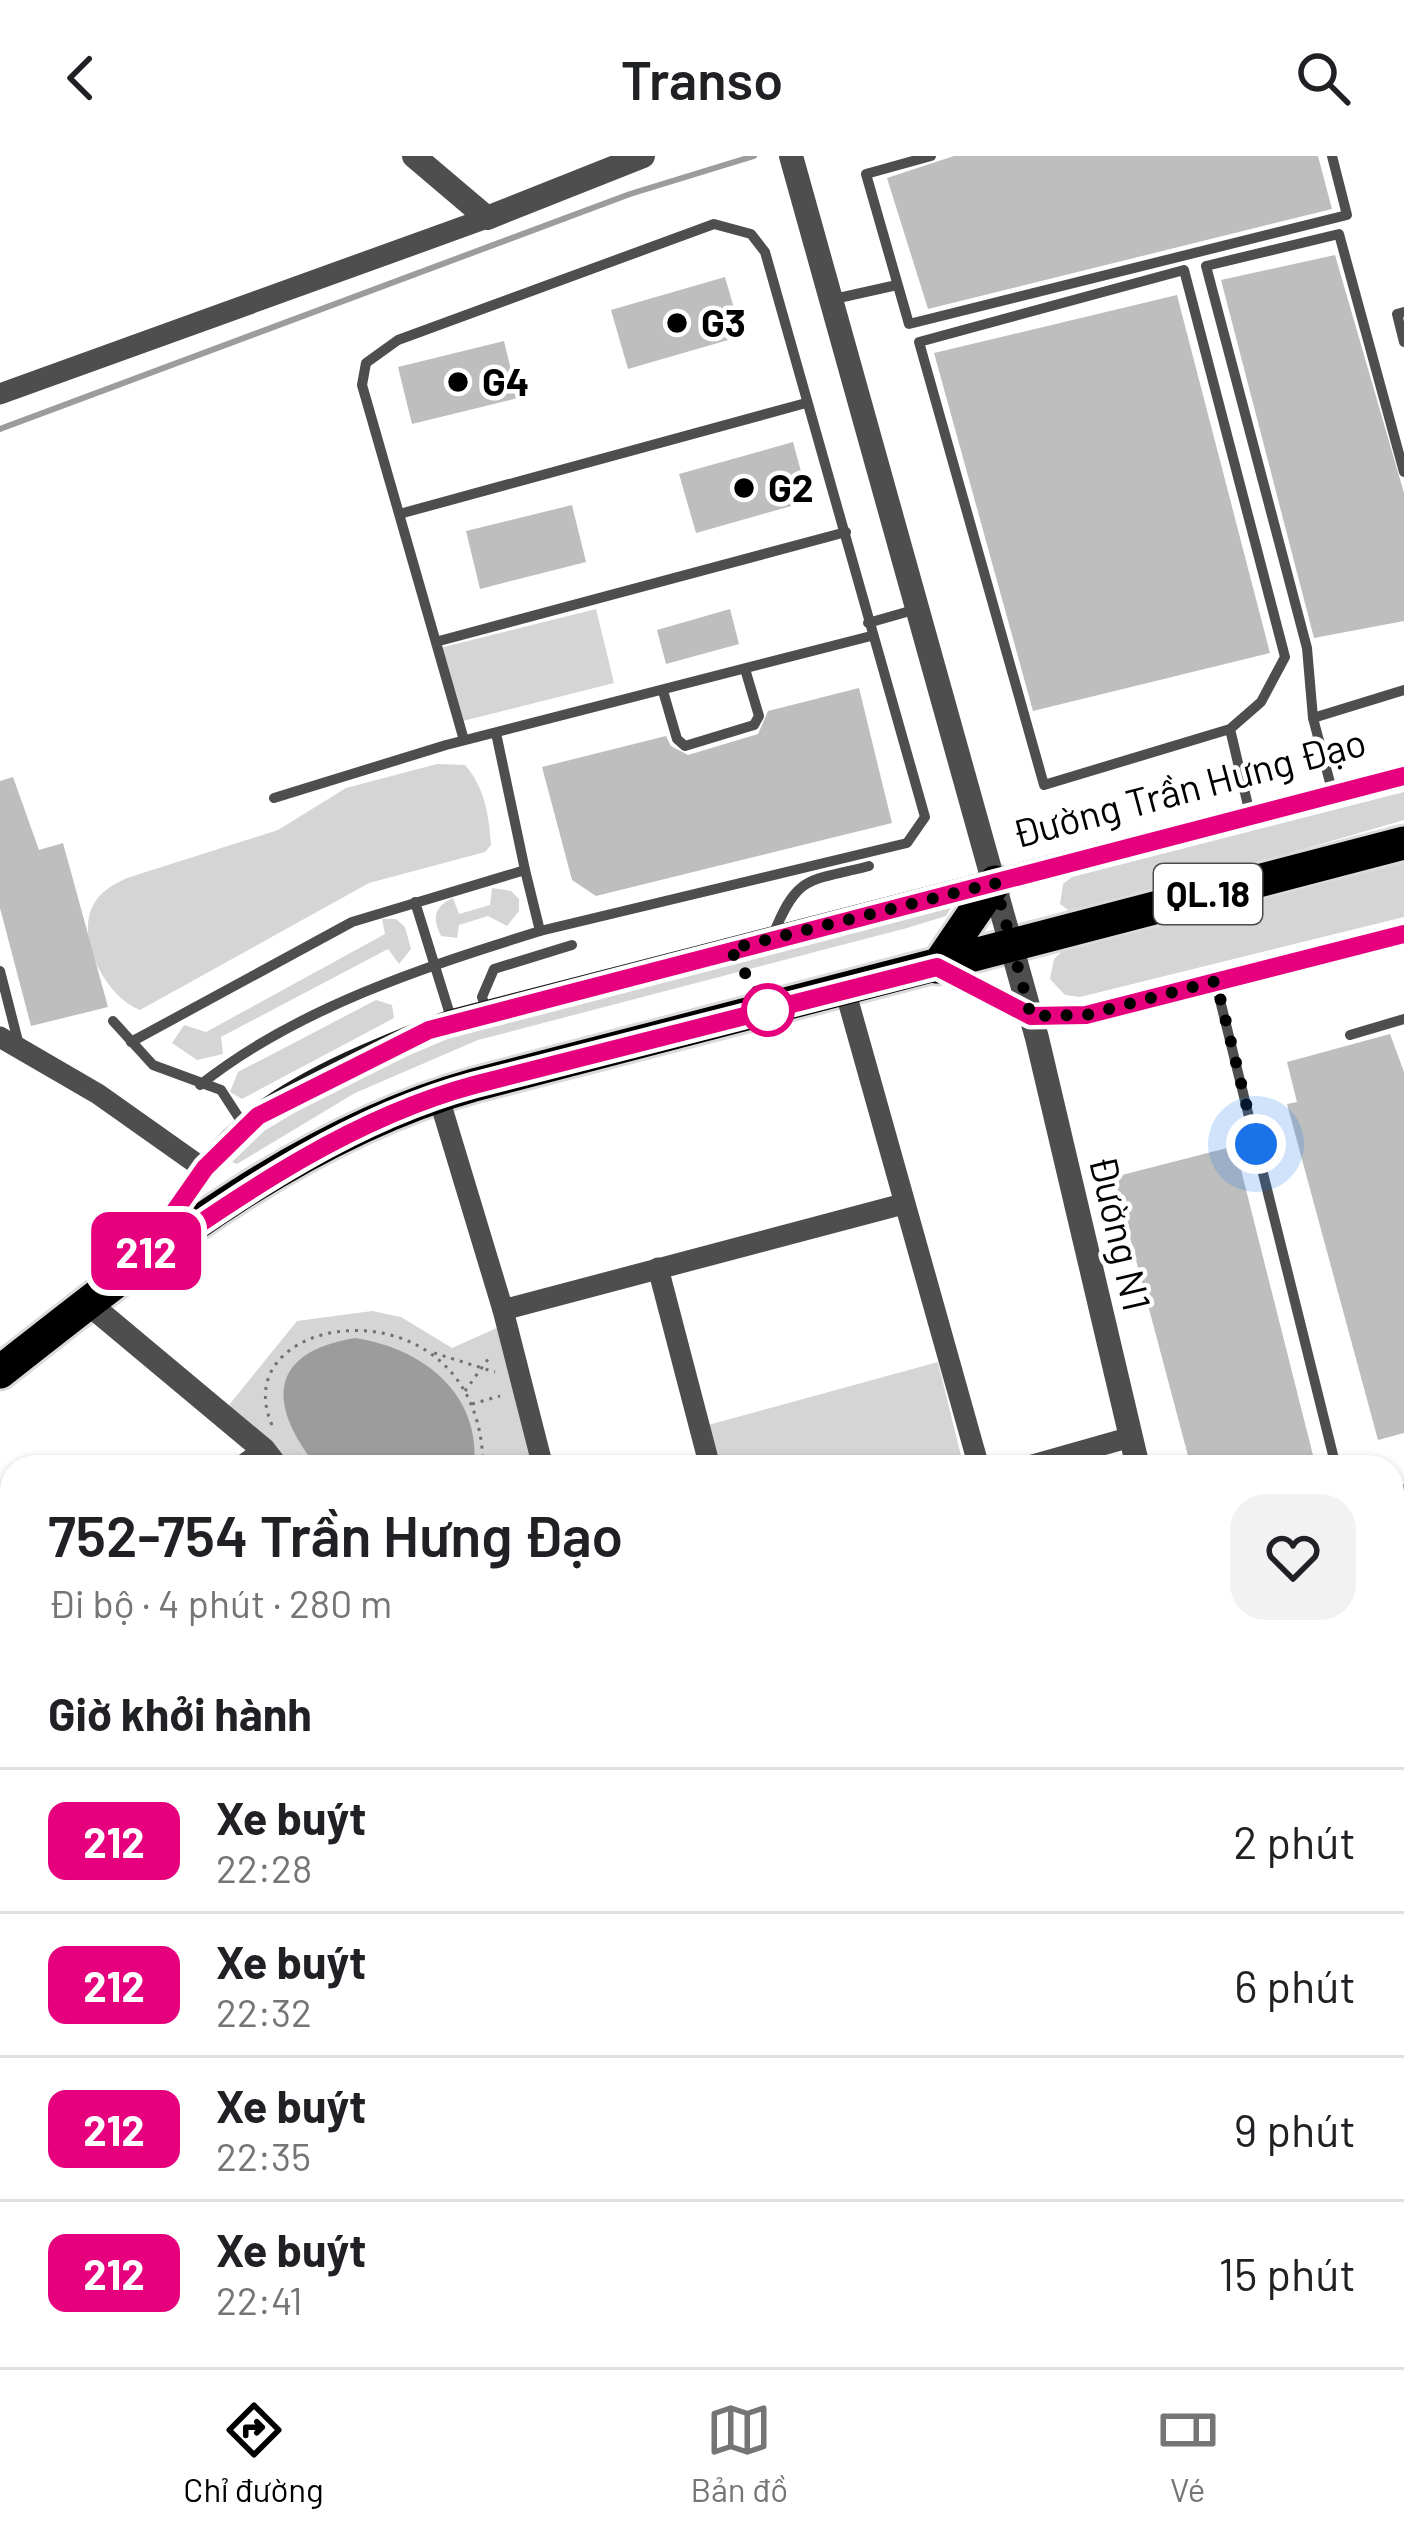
<!DOCTYPE html>
<html lang="vi">
<meta charset="utf-8">
<style>
:root{--surface:#fff;--page:#f2f2f2;--text:#202124;--muted:#757577;--line:#e0e0e0;--accent:#000}
body{margin:0;font-family:Barlow,sans-serif;background:var(--page);color:var(--text);height:100vh;display:flex;flex-direction:column;font-size:45px;white-space:nowrap}
*{box-sizing:border-box;margin:0}
p{font-size:39px;color:var(--muted)}
.icon{flex:none;width:66px;height:66px;fill:none;stroke:currentColor;stroke-width:2;stroke-linecap:round;stroke-linejoin:round}
.map{position:relative;flex:1;overflow:hidden}
.panel{position:absolute;left:0px;top:1299px;width:1404px;height:912px;display:flex;flex-direction:column;background:var(--surface);border-radius:36px 36px 0 0;box-shadow:0 3px 9px #0004}
.panel>*{flex:none}
.badge{padding:0 24px;border-radius:18px;font-size:42px;line-height:78px}
.you{position:absolute;width:60px;height:60px;margin:-30px;border:9px solid #fff;border-radius:50%;background:#1a73e8;box-shadow:0 0 0 18px #1a73e833}
.map>.badge{position:absolute;translate:-50% -50%;box-shadow:0 0 0 6px #fff}
h2{padding:0 48px;font-size:45px;line-height:108px}
.round{display:grid;place-items:center;flex:none;width:126px;height:126px;border-radius:36px;background:var(--page)}
.headline{display:flex;align-items:center;justify-content:space-between;height:204px;padding:0 48px}
h1{font-size:57px;font-weight:600;line-height:90px}
ul{padding:0;list-style:none}
li{display:flex;align-items:center;gap:36px;height:144px;padding:0 48px;border-top:3px solid var(--line)}
li div{flex:1}
li b{display:block;font-size:45px}
li em{font-style:normal}
li .badge{min-width:132px;font-weight:700;text-align:center}
header{display:flex;justify-content:space-between;align-items:center;height:156px;padding:0 48px;background:var(--surface);font-size:54px;font-weight:600}
.menu{display:flex;justify-content:space-around;align-items:center;height:168px;border-top:3px solid var(--line);background:var(--surface);font-size:33px;color:var(--muted)}
.menu a{display:grid;justify-items:center;gap:6px}
.menu .active{color:var(--accent)}
.map>svg:first-child{display:block}
.green{fill:#d5d5d5}
.water{fill:#9c9c9c}
.lines{fill:none;stroke-linecap:round;stroke-linejoin:round}
.stream{stroke:#9c9c9c;stroke-width:6}
.building{fill:#bebebe}
.trunk-casing{stroke:#dbdbdb;stroke-width:39}
.path{stroke:#707070;stroke-width:3;stroke-dasharray:3 6;stroke-linecap:butt}
.service{stroke:#4e4e4e;stroke-width:10}
.minor{stroke:#4e4e4e;stroke-width:21}
.tertiary{stroke:#4e4e4e;stroke-width:24}
.secondary{stroke:#1b1b1b;stroke-width:24}
.trunk{stroke:#000;stroke-width:33}
.line-casing{stroke:#fff;stroke-width:27}
.line{stroke:#e6007e;stroke-width:18}
.walk{stroke:#000;stroke-width:12;stroke-dasharray:0 21.6}
.poi-dot{fill:#000;stroke:#fff;stroke-width:4.5}
.stop-dot{fill:#fff;stroke:#e6007e;stroke-width:6}
.labels{text-anchor:middle;stroke-width:9;stroke-linejoin:round;paint-order:stroke}
.shield{fill:#fff;stroke:#4c4c4c;stroke-width:3}
.shield-label{font-size:36px;font-weight:bold;fill:#000}
.poi-label{font-size:39px;font-weight:bold;fill:#000;stroke:#fff;text-anchor:start}
.street-label{font-size:39px;fill:#000;stroke:#fff}
</style>
<header><svg class="icon" aria-label="back" viewBox="0 0 24 24"><path d="M15 5l-7 7 7 7"/></svg>Transo<svg class="icon" aria-label="search" viewBox="0 0 24 24"><circle cx="10" cy="10" r="6"/><path d="M15 15l6 6"/></svg></header>
<div class="map">
<svg width="1404" height="2211" viewBox="0 0 1404 2211">
<rect width="100%" height="100%" fill="#fff"/>
<g class="green">
<polygon points="596,453 614,527 459,566 440,492"/>
<path d="M437,608L465,609C485,632 489,659 491,689L485,696L369,727L140,854C106,841 73,780 95,746C102,734 115,728 127,722L278,674L346,632Z"/>
<polygon points="1404,636 1404,664 1075,759 1060,748 1063,728 1072,721"/>
<polygon points="1404,705 1404,761 1080,841 1065,839 1050,823 1054,803 1069,789"/>
<path d="M492,732L511,735L519,743V755L507,770L488,760L459,769L457,782L441,780C432,763 434,750 453,742L459,758L490,749Z"/>
<polygon points="947,745 952,750 946,760 907,772 478,884 355,937 237,1008 232,1006 264,975 344,927 492,864"/>
<polygon points="382,763 396,763 405,771 411,793 399,808 388,793 221,881 223,898 197,904 172,887 184,869 206,876 385,778"/>
<polygon points="376,844 392,849 394,862 242,943 230,936 238,916"/>
<polygon points="372,1155 401,1161 452,1192 501,1170 535,1311 288,1311 229,1249 297,1165"/>
<polygon points="938,1206 962,1304 958,1311 719,1311 708,1269"/>
<polygon points="12,1423 12,1891 0,1895 0,1431"/>
<polygon points="12,1933 12,2199 602,2199 602,2211 0,2211 0,1937"/>
</g>
<path class="water" d="M355,1182C422,1192 481,1237 474,1311H317C269,1251 265,1197 355,1182Z"/>
<g class="lines">
<g class="stream">
<polyline points="0,273 630,38 754,0"/>
<polyline points="0,1912 12,1907"/>
<polyline points="1392,2106 1404,2151"/>
</g>
</g>
<g class="building">
<polygon points="954,0 1318,0 1332,53 928,153 887,22"/>
<polygon points="1335,99 1404,337 1404,465 1314,482 1221,124"/>
<polygon points="725,121 742,180 628,213 611,154"/>
<polygon points="1177,139 1270,497 1033,555 934,197"/>
<polygon points="504,185 518,242 412,268 398,211"/>
<polygon points="793,286 809,345 696,377 679,318"/>
<polygon points="572,349 586,406 480,433 466,375"/>
<polygon points="730,453 739,488 666,508 657,474"/>
<polygon points="859,532 892,667 596,740 572,724 542,611 666,580 671,590 688,599 758,578 768,555"/>
<polygon points="13,621 39,694 63,687 108,851 31,870 0,752 0,625"/>
<polygon points="1390,878 1404,916 1404,1277 1378,1284 1287,948 1297,946 1287,906"/>
<polygon points="1235,990 1316,1311 1191,1311 1114,1021"/>
</g>
<g class="lines">
<g class="trunk-casing">
<g id="trunk">
<polyline points="937,811 995,726"/>
<path d="M0,1216C144,1103 295,979 474,929L1404,687"/>
</g>
</g>
<g class="path">
<polyline points="434,1197 495,1216"/>
<polyline points="465,1235 491,1199"/>
<polyline points="472,1248 500,1240"/>
<path d="M272,1269C221,1153 482,1119 483,1311"/>
</g>
<g class="service">
<polyline points="931,0 866,18 909,168 1347,59 1332,0"/>
<polyline points="834,143 897,129"/>
<polyline points="1404,156 1397,158 1404,186"/>
<polyline points="403,357 806,247"/>
<polyline points="868,467 917,453"/>
<polyline points="439,485 846,376"/>
<polyline points="663,535 677,583 685,590 754,569 759,560 745,513"/>
<polyline points="1313,562 1404,534"/>
<polyline points="1230,573 1044,629 919,186 1184,114 1285,501 1261,546 1230,573 1250,658"/>
<polyline points="496,577 525,714"/>
<polyline points="464,584 362,229 366,207 398,184 714,68 751,78 765,96 925,661 907,687 540,775"/>
<polyline points="1333,638 1313,562 1307,492 1206,110 1339,78 1404,316"/>
<polyline points="274,642 446,589 871,480"/>
<polyline points="415,746 452,865"/>
<path d="M773,779C798,717 808,726 869,710"/>
<polyline points="0,815 19,889"/>
<polyline points="1216,828 1336,1311"/>
<polyline points="487,856 482,841 494,813 572,789"/>
<polyline points="113,865 153,909 221,934 245,971"/>
<polyline points="1350,879 1404,863"/>
<path d="M131,886L352,766L525,714L540,775C424,811 297,852 200,929"/>
<polyline points="1392,1336 1404,1333"/>
<polyline points="1392,1427 1404,1424"/>
<polyline points="1392,1806 1404,1802"/>
<polyline points="1392,1875 1404,1917"/>
</g>
<g class="minor">
<polyline points="0,238 487,62"/>
<polyline points="845,834 979,1311"/>
<polyline points="0,881 98,938 204,1013"/>
<polyline points="438,939 503,1154 543,1311"/>
<polyline points="658,1112 710,1311"/>
<polyline points="503,1154 903,1048"/>
<polyline points="240,1311 264,1294"/>
<polyline points="1025,1311 1131,1281"/>
<polyline points="1138,2199 1144,2211"/>
<polyline points="661,2211 687,2199"/>
</g>
<g class="tertiary">
<polyline points="414,0 487,62 643,0"/>
<polyline points="791,0 1037,882 1138,1311"/>
<polyline points="88,1147 264,1294 277,1311"/>
<polyline points="655,2199 659,2211"/>
<polyline points="1370,2199 1373,2211"/>
</g>
<g class="secondary">
<polyline points="937,811 1031,860 1086,859 1404,778"/>
<path d="M145,1097C179,1049 211,995 259,960C315,918 388,890 452,865L1404,620"/>
</g>
<use href="#trunk" class="trunk"/>
</g>
<g class="lines">
<g class="line-casing">
<path id="line" d="M1404,620L429,874L258,960L205,1012L135,1112C241,1039 348,963 474,929L937,811L1031,860L1086,859L1404,778"/>
</g>
<use href="#line" class="line"/>
<polyline class="walk" points="768,854 730,793 995,727 1031,860 1086,859 1216,825 1256,988"/>
</g>
<g class="poi-dot">
<circle cx="677" cy="167" r="12"/>
<circle cx="458" cy="226" r="12"/>
<circle cx="744" cy="332" r="12"/>
</g>
<circle class="stop-dot" cx="768" cy="854" r="24"/>
<g class="labels">
<rect class="shield" x="1154" y="708" width="108" height="60" rx="9"/>
<g class="shield-label">
<text x="1208" y="751">QL.18</text>
</g>
<g class="poi-label">
<text x="701" y="181">G3</text>
<text x="482" y="240">G4</text>
<text x="768" y="346">G2</text>
</g>
<g class="street-label">
<text transform="translate(1189 632) rotate(-15)" y="14">Đường Trần Hưng Đạo</text>
<text transform="translate(1120 1077) rotate(77)" y="14">Đường N1</text>
</g>
</g>
</svg>
<div class="you" style="left:1256px;top:988px"></div>
<b class="badge" style="left:146px;top:1095px;background:#e6007e;color:#fff">212</b>
<section class="panel">
<div class="headline"><div><h1>752-754 Trần Hưng Đạo</h1><p>Đi bộ · 4 phút · 280 m</p></div><a class="round"><svg class="icon" aria-label="heart" viewBox="0 0 24 24"><path d="M12 20l-8-8c-3-5 5-10 8-4 3-6 11-1 8 4z"/></svg></a></div>
<h2>Giờ khởi hành</h2>
<ul>
<li><span class="badge" style="background:#e6007e;color:#fff">212</span><div><b>Xe buýt</b><p>22:28</p></div><em>2 phút</em></li>
<li><span class="badge" style="background:#e6007e;color:#fff">212</span><div><b>Xe buýt</b><p>22:32</p></div><em>6 phút</em></li>
<li><span class="badge" style="background:#e6007e;color:#fff">212</span><div><b>Xe buýt</b><p>22:35</p></div><em>9 phút</em></li>
<li><span class="badge" style="background:#e6007e;color:#fff">212</span><div><b>Xe buýt</b><p>22:41</p></div><em>15 phút</em></li>
</ul>
</section>
</div>
<nav class="menu">
<a class="active"><svg class="icon" aria-label="directions" viewBox="0 0 24 24"><path d="M12 3l9 9-9 9-9-9zM9 14v-3h6M13 9l2 2-2 2"/></svg>Chỉ đường</a>
<a><svg class="icon" aria-label="map" viewBox="0 0 24 24"><path d="M3 6l6-2 6 2 6-2v14l-6 2-6-2-6 2zM9 4v14M15 6v14"/></svg>Bản đồ</a>
<a><svg class="icon" aria-label="tickets" viewBox="0 0 24 24"><path d="M3 7h18v10H3zM15 7v10"/></svg>Vé</a>
</nav>
